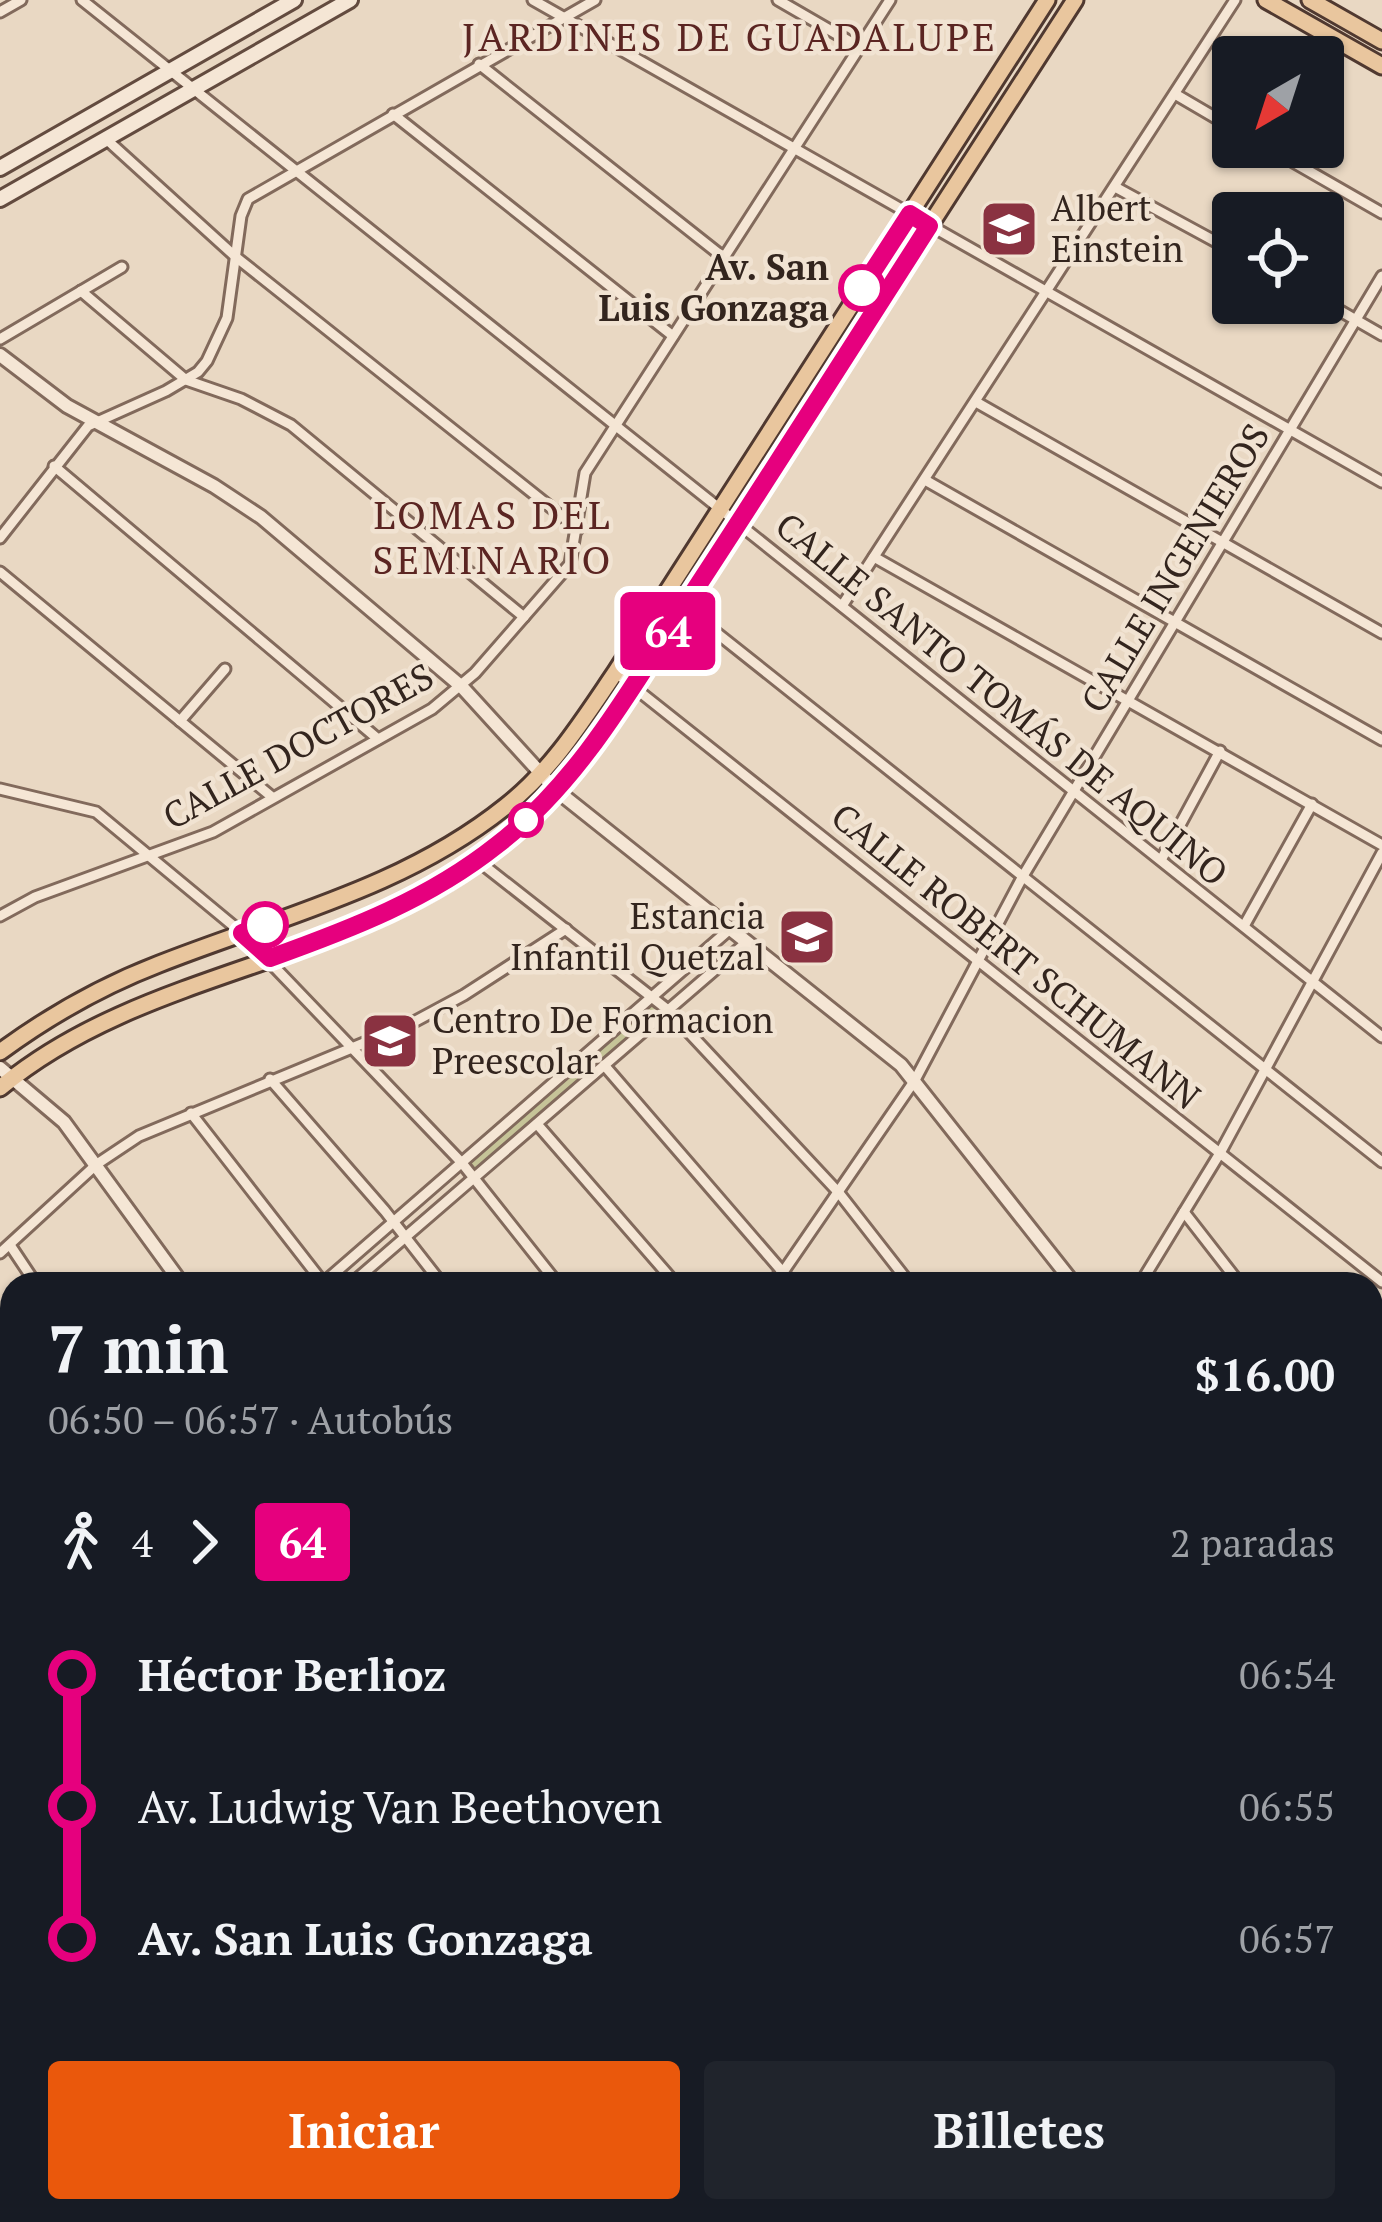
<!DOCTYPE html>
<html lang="es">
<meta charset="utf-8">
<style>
:root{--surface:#171b24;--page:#20242c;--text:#f1f3f6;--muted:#9ea1a6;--accent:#ea580c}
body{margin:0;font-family:"PT Serif",serif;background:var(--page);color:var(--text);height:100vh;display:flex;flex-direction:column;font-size:45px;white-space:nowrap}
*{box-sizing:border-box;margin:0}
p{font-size:39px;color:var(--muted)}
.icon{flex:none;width:66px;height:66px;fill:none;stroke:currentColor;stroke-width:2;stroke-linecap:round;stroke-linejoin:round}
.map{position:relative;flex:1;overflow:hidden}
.drawer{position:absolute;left:0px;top:1272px;width:1383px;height:951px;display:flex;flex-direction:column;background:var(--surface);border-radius:36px 36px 0 0;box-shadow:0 3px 9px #0004}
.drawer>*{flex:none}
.badge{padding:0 24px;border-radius:9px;font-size:42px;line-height:78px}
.needle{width:78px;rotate:219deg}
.controls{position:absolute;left:1212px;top:36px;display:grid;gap:24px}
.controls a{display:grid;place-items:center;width:132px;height:132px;border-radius:12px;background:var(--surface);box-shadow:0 3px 9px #0004;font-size:60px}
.map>.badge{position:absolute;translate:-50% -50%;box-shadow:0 0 0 6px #fff}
.legs{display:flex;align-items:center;gap:18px;height:132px;padding:0 48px;font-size:39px}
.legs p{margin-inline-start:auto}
.summary{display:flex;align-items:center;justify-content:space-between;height:204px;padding:0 48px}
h1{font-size:66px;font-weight:700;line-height:90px}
.action{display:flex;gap:24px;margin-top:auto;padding:24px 48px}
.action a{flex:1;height:138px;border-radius:12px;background:var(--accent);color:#fff;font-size:48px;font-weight:700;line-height:138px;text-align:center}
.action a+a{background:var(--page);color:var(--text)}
ul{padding:0 48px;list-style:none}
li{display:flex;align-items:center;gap:42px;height:132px;font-size:45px}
li i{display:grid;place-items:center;width:18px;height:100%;margin:0 15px;background:currentColor}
li i::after{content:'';width:30px;height:30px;margin:-15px;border:9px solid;border-radius:50%;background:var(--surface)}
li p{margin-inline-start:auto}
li:first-child i{background:linear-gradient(#0000 50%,currentColor 0)}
li:last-child i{background:linear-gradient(currentColor 50%,#0000 0)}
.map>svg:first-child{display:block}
.green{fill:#c6c498}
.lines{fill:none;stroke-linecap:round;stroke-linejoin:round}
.minor-casing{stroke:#826a5c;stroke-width:15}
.tertiary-casing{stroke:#826a5c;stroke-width:18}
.secondary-casing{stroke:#634b3f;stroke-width:20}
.primary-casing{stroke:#503930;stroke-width:21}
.minor{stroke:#f5e6d5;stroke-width:9}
.tertiary{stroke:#f5e6d5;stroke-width:12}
.secondary{stroke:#f5e6d5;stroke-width:14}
.primary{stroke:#e9c69e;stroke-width:15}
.line-1-casing{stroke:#fff;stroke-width:27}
.line-1{stroke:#e6007e;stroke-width:18}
.stop-1-dot{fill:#fff;stroke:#e6007e;stroke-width:6}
.labels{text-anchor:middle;stroke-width:9;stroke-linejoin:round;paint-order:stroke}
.poi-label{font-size:36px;fill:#33251e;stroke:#f1e3d2;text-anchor:start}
.stop-label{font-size:36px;font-weight:bold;fill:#33251e;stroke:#f1e3d2;text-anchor:end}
.street-label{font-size:36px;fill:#33251e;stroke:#f1e3d2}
.neighbourhood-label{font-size:39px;letter-spacing:3px;fill:#5b2522;stroke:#f1e3d2}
</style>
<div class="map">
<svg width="1382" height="2222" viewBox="0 0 1382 2222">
<rect width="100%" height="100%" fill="#e9d8c3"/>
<polygon class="green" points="653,1005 659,1011 477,1170 468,1163"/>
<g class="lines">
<g class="minor-casing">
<g id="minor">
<polyline points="82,0 1382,1037"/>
<polyline points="533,0 1382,482"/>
<polyline points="778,0 859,47"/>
<polyline points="0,12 21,0"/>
<polyline points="479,64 723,257"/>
<polyline points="1175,94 1233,128"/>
<polyline points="393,114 673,336"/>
<polyline points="106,139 237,258 578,529"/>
<polyline points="1267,147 1382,213"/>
<polyline points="1115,187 1233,251"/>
<polyline points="81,291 186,380 241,399 291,425 524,617"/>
<polyline points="1323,301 1382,335"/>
<polyline points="0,339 122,267"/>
<polyline points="976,402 1382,633"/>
<polyline points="54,466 378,739"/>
<polyline points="925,480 1382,740"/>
<polyline points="0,538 88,426 166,391 198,372 207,361 227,318 241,216 248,199 595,0"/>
<polyline points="874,557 1382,845"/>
<polyline points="0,572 272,797"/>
<polyline points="842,606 1235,0"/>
<polyline points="684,607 1382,1162"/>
<polyline points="616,673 1382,1282"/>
<polyline points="180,721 225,669"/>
<polyline points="0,789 96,812 242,933 462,1163 558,1284"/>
<polyline points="477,860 668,1010 839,1193 910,1284"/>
<polyline points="1161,860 1220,751"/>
<polyline points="0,916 35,897 213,832 432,709 475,673 570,564 585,473 890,0"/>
<polyline points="1244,926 1312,804"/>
<polyline points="604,1065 793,1284"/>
<polyline points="270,1079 385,1211 442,1284"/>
<polyline points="191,1113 324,1284"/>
<polyline points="537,1124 676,1284"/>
<polyline points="1184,1212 1240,1284"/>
<polyline points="10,1245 36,1284"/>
<polyline points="0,1253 97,1164 139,1136 410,1024 464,995 566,929"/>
<polyline points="322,1284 730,929"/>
<polyline points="351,1284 747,942"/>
<polyline points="768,1284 783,1272 915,1080 1023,876 1382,276"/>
<polyline points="1140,1284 1220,1153 1382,853"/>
<polyline points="0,1432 12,1447"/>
<polyline points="1371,1452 1382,1466"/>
<polyline points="0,1548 12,1544"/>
<polyline points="0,1606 12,1622"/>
<polyline points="0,1627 12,1604"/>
<polyline points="0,1788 12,1803"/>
<polyline points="1371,1843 1382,1834"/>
<polyline points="1371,1873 1382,1887"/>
<polyline points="0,1914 12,1904"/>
<polyline points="0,1968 12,1983"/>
<polyline points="1371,2023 1382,2037"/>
<polyline points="0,2145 12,2160"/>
<polyline points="1371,2176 1382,2190"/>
<polyline points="0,2207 12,2198"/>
<polyline points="52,2211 60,2222"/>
<polyline points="676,2211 685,2222"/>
<polyline points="691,2211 700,2222"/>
<polyline points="752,2211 760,2222"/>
<polyline points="1047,2211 1056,2222"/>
<polyline points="1165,2211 1173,2222"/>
<polyline points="1282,2211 1291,2222"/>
<polyline points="881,2222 895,2211"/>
</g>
</g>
<g class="tertiary-casing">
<g id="tertiary">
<polyline points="0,355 67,406 214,486 261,517 462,687 556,790 901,1065 1074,1284"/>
<polyline points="0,1068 64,1122 182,1284"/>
<polyline points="1371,1663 1382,1678"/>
<polyline points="899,2211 907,2222"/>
</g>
</g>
<g class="secondary-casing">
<g id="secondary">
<polyline points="0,168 294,0"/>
<polyline points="0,199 350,0"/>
<polyline points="1371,1416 1382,1407"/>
<polyline points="1371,1443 1382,1435"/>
<polyline points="341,2222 355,2211"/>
<polyline points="377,2222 392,2211"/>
</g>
</g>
<g class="primary-casing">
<g id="primary">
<polyline points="1266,0 1382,66"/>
<polyline points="1310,0 1382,41"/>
<path d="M0,1052C49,1016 102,986 159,964C278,917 404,888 506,806C552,770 583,720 615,673L1047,0"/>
<path d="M0,1088C128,981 305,968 446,883C526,835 581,762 633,686L1075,0"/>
</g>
</g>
<use href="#minor" class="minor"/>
<use href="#tertiary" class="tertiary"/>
<use href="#secondary" class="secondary"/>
<use href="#primary" class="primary"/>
</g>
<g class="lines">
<g class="line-1-casing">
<path id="line-1" d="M265,925L242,933L270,958C351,929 429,899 497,845C580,781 631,688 687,602C769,477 849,351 929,226L910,214L862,288"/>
</g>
<use href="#line-1" class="line-1"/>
</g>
<defs>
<g id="school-square" transform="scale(3)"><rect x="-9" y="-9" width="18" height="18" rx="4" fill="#8a3241" stroke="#f1e3d2"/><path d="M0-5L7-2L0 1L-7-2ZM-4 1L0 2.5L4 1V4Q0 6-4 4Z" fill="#fff"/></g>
</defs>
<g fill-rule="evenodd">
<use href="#school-square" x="1009" y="229"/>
<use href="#school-square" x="807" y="937"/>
<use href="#school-square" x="390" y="1041"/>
</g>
<g class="stop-1-dot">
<circle cx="862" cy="288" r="21"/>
<circle cx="526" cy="820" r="15"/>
<circle cx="265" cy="925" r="21"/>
</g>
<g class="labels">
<g class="poi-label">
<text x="1051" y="221">Albert<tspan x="1051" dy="41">Einstein</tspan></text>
<text x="765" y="929" text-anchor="end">Estancia<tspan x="765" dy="41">Infantil Quetzal</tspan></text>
<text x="432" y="1033">Centro De Formacion<tspan x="432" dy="41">Preescolar</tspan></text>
</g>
<g class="stop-label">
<text x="829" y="280">Av. San<tspan x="829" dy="41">Luis Gonzaga</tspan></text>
</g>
<g class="street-label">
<text transform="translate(1175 568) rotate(-59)" y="13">CALLE INGENIEROS</text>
<text transform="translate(1002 699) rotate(39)" y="13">CALLE SANTO TOMÁS DE AQUINO</text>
<text transform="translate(298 746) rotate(-29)" y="13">CALLE DOCTORES</text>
<text transform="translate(1016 956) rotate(39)" y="13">CALLE ROBERT SCHUMANN</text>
</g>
<g class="neighbourhood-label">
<text x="730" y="51">JARDINES DE GUADALUPE</text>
<text x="493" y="529">LOMAS DEL<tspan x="493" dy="45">SEMINARIO</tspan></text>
</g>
</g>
</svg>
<div class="controls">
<a><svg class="needle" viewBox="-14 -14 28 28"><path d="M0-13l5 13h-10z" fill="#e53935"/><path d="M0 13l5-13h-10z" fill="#9ea1a6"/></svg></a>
<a><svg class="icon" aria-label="locate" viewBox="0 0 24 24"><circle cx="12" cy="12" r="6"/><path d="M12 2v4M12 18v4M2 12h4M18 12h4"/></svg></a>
</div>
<b class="badge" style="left:668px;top:631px;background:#e6007e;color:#fff">64</b>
<section class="drawer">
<div class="summary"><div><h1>7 min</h1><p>06:50 – 06:57 · Autobús</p></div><b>$16.00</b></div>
<div class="legs"><svg class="icon" aria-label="walk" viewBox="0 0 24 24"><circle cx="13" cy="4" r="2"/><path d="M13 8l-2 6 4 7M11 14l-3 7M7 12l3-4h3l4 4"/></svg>4<svg class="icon" aria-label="forward" viewBox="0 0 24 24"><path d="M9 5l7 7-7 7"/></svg><b class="badge" style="background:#e6007e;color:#fff">64</b><p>2 paradas</p></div>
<ul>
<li><i style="color:#e6007e"></i><b>Héctor Berlioz</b><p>06:54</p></li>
<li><i style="color:#e6007e"></i><span>Av. Ludwig Van Beethoven</span><p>06:55</p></li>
<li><i style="color:#e6007e"></i><b>Av. San Luis Gonzaga</b><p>06:57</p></li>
</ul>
<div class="action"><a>Iniciar</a><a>Billetes</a></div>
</section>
</div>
